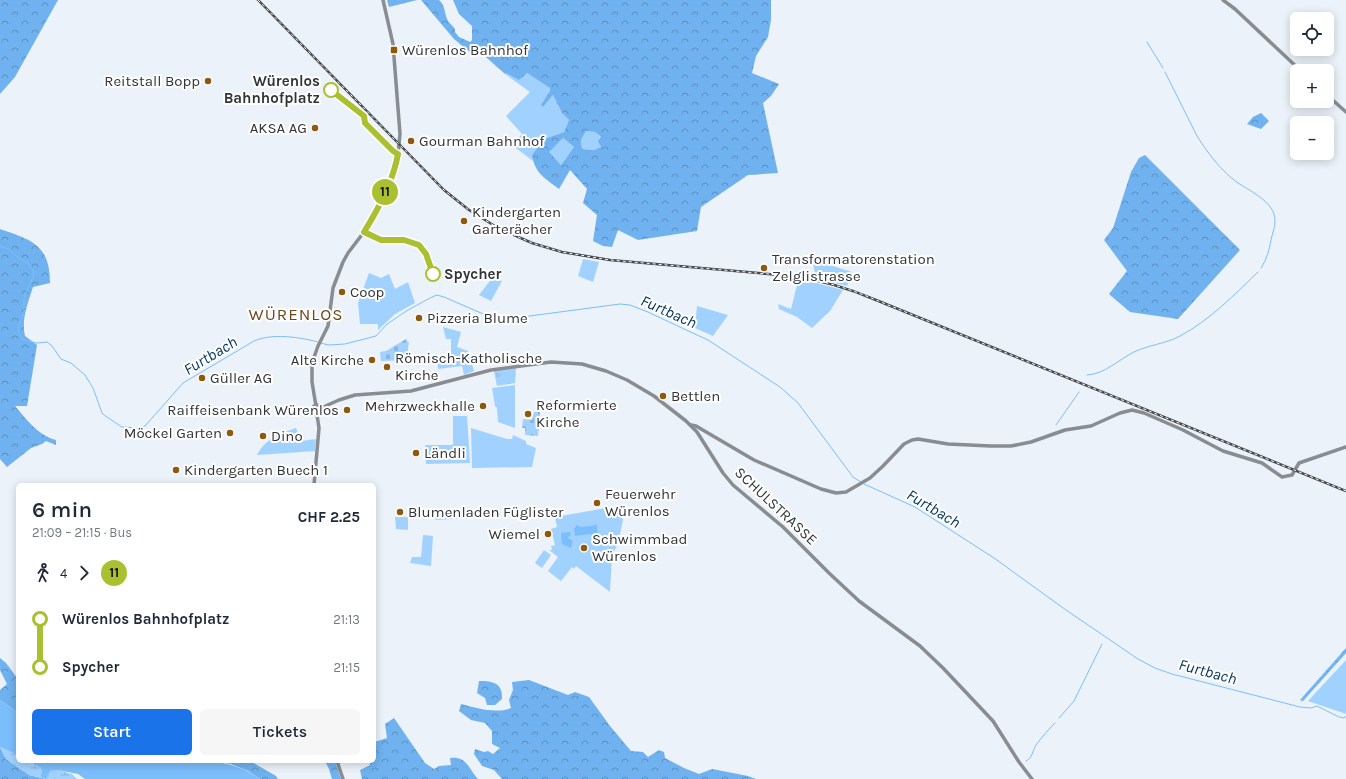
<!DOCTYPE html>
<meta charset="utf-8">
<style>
:root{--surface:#fff;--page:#f6f6f7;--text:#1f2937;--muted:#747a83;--accent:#1a73e8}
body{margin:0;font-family:Karla,sans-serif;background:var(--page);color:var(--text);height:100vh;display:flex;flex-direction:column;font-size:15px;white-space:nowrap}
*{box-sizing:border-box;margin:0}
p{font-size:13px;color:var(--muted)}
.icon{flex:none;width:22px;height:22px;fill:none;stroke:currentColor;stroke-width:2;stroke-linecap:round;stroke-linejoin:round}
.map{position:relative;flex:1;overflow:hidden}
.drawer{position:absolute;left:16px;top:483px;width:360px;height:280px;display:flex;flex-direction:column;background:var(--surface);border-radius:6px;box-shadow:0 2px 10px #0003}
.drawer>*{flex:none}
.badge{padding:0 8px;border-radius:13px;font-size:14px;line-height:26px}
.controls{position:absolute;left:1290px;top:12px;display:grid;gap:8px}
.controls a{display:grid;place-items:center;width:44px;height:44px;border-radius:6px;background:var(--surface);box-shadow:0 2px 10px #0003;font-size:20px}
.map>.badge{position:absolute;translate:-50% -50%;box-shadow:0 0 0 2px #fff}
.legs{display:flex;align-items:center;gap:6px;height:44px;padding:0 16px;font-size:13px}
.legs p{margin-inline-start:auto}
.head{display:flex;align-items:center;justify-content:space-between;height:68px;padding:0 16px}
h1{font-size:22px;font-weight:600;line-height:30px}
.action{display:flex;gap:8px;margin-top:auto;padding:8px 16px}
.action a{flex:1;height:46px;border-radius:6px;background:var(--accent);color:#fff;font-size:16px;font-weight:600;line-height:46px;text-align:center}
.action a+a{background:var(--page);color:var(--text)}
ul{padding:0 16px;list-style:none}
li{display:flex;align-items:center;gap:14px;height:48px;font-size:15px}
li i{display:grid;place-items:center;width:6px;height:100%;margin:0 5px;background:currentColor}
li i::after{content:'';width:10px;height:10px;margin:-5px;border:3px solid;border-radius:50%;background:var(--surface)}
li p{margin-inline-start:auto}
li:first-child i{background:linear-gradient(#0000 50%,currentColor 0)}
li:last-child i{background:linear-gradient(currentColor 50%,#0000 0)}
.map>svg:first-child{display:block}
.grass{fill:#a1d2ff}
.forest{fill:url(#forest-crowns);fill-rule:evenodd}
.wetland{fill:url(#wetland-marsh)}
.cemetery{fill:url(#cemetery-stones)}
.park{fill:url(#park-tufts)}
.water{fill:#7bbefc}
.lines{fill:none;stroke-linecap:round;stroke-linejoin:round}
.stream{stroke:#7bbefc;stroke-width:1}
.secondary{stroke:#898d91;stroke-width:3.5}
.rail-casing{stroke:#45494b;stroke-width:2.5}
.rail{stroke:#fefefe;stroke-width:1;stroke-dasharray:3;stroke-linecap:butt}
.line-1-casing{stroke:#fff;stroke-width:9}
.line-1{stroke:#aac030;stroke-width:6}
.poi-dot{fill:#8f590d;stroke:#fefefe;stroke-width:1.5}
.stop-1-dot{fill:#fff;stroke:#aac030;stroke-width:2}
.labels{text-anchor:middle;stroke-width:4;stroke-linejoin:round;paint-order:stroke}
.poi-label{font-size:15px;fill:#323537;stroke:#fefefe;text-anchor:start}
.stop-label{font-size:15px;font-weight:bold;fill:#323537;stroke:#fefefe;text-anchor:end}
.street-label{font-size:15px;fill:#323537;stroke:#fefefe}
.water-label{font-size:16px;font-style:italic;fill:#00335a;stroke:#fefefe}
.quarter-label{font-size:17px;letter-spacing:1px;fill:#6d4719;stroke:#fefefe}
</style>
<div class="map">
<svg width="1346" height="779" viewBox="0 0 1346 779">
<defs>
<pattern id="forest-crowns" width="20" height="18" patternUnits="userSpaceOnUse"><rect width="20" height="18" fill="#6fb2ef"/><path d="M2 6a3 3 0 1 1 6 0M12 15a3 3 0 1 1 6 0" fill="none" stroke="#5c92c2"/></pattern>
<pattern id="wetland-marsh" width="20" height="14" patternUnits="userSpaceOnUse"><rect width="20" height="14" fill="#a1d2ff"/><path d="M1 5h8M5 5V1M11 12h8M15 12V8" fill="none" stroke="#8bb5db"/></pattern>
<pattern id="cemetery-stones" width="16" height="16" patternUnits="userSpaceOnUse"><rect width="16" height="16" fill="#a1d2ff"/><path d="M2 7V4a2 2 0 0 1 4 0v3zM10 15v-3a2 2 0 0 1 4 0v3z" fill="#8bb5db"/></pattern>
<pattern id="park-tufts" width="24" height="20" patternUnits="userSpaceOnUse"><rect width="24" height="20" fill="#a1d2ff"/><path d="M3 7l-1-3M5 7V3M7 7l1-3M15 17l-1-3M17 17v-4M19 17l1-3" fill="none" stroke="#8bb5db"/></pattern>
</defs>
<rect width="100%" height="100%" fill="#ebf2f9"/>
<g class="grass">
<polygon points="506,73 527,73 551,88 543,107 553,95 562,113 569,120 564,132 544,139 532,155 533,161 512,145 522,134 506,116 530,92 505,74"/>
<polygon points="586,131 595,132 601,138 602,147 594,150 582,149 581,140"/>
<polygon points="563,138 574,147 561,165 548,152"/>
<polygon points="583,259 599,262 593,282 578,276"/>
<polygon points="820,262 852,272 847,286 816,278 813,264"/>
<polygon points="369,273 381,278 389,274 395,289 408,282 415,303 395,314 378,330 378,324 360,324 358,303"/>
<polygon points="493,277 502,281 491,301 479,295"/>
<polygon points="798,281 816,283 843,290 830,311 812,328 797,317 779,309 778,304 791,309"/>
<path d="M697,306L728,315C723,323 718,328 713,336L695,328Z"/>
<polygon points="443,327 461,332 457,347 468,351 474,371 464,375 462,366 438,369 437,359 451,360 451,339 446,339"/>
<polygon points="515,385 515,428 498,422 497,408 495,406 492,388"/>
<polygon points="453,416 467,416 470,463 426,464 425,445 452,445 453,444"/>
<path d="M296,428L301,441L316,439L315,451L257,455C265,439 280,434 296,428Z"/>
<polygon points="471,428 507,439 512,439 513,435 526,441 526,444 536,448 532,467 472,468"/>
<polygon points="612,507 621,514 623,520 618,544 612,555 610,592 576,566 574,569 572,567 561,581 548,571 558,557 549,550 552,550 551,546 555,545 551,529 557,527 555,517"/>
<polygon points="434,510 468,510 468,518 436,520 434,518"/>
<polygon points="395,517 408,517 408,530 396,529"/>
<polygon points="423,535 433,536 431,566 410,563 412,557 421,557"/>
<polygon points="544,550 551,555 542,568 535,563"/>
<polygon points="1346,660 1346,714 1308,701"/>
</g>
<g class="forest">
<polygon points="0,0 58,0 15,77 0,94"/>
<polygon points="387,0 417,0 389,7"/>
<path d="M421,0H439C446,6 444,14 448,21C450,24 453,26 455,29V32L459,37L470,42L472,40V26L459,14L453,0H771V20L768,37L756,56L752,73L779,84L771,96L763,103L778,173L748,175L701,207L697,231L638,240L618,230L612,247L603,246L593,241L597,215L583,203L587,189L570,170L559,189C545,178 535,174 532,155L544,139L564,132L569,120L562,113L553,95L543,107L541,105L550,91V88L527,73L519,80L506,73L505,74L477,49L472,54L454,39ZM586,131L595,132L601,137L598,141L601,147L594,150L582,149L581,140ZM563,138L574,147L561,165L549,152Z"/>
<polygon points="1261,113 1269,121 1261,129 1247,124 1253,117"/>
<polygon points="1145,155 1240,250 1178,319 1130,312 1109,294 1127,271 1104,240 1113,228 1131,172 1139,158"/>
<path d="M0,229C32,240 50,245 50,283L33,287C28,303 21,319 25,336L37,345L27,406H15C26,419 39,436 56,440V445L46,441L42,444L31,448L7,467L0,459Z"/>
<polygon points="1346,648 1346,653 1303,701 1300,700"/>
<polygon points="0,658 6,663 18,679 18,713 0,700 0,690 7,684 0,670"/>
<path d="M529,680L568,695L575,692L589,697L610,726L631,751L643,752L648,757L659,750L664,752L665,758L684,768L699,774L712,769L748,776L756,779H502L494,770L482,766L474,754L475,749L484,752L488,751L493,754L500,748L492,744V731L485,723L471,720L459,711L461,704C476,708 496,714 511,708L509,700L513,690L512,682Z"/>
<path d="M479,681C493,681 503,683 502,699L495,705H487L485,698L477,693Z"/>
<path d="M394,718L425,763L434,769L439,766L451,765L450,758C467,756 468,768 478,779H362L360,770L370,765L369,761H374V742L387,738L385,724Z"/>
<polygon points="0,747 6,759 29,775 46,779 0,779"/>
<polygon points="214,761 250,761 276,776 278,779 260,779 248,771 231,764"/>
<polygon points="325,761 335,761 341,779 332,779 329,769"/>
</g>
<polygon class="wetland" points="0,747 18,755 18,761 29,761 41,768 49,771 58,770 72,774 77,779 46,779 29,775 6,759"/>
<g class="cemetery">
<polygon points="406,339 409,343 408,348 408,360 381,361 380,352 386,351"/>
<polygon points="534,412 540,412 538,436 525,435 525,428 522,428 523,419 532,420"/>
</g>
<polygon class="park" points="516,368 515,383 497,386 494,371"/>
<g class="water">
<polygon points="576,525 582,527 597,525 598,537 592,537 591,534 575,536 574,528 575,528"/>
<polygon points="570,532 571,536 568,537 568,538 573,541 571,548 562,544 561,533"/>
<polygon points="0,700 18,713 18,755 0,747"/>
<path d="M29,761H214C232,765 245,768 260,779H85L78,774L58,770L50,771L46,779L41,777L42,771L41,768Z"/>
</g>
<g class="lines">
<g class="stream">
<polyline points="1147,42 1163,68"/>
<path d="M1165,72L1197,136C1207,152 1220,169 1234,180C1248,191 1276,201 1275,222C1275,228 1272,234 1271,240C1269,250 1267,259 1261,268"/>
<path d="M0,246L9,249L16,256L28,263L34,272L33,277L24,297V312L18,329L20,337L24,340L37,343L47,342L52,346L61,359L71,363L85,375L93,388L102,413L104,415L122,427L138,428L145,426L183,383L254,341C272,333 299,337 318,342"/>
<polyline points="321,343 328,345 345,344 376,336 387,324 408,310 432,297 437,295 444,297 481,313 495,317 507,319 605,306 620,304 630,305 648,312 682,328 708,340 780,387 798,403 853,477 861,482"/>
<path d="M1087,375C1105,374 1118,360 1134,352C1148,345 1165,344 1180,336C1210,320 1234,295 1258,272"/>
<polyline points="1056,425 1079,392"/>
<polyline points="864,484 915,507 994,558 1066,610 1138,659 1155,668 1172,674 1300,707 1311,708 1317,706 1339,717 1344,718 1346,716"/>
<polyline points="1302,701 1304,696 1346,650"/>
<polyline points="1059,718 1074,701 1102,644"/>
<path d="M1026,761C1033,758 1032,751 1036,745C1042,737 1048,730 1055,723"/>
</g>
<g class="secondary">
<polyline points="1223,0 1235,9 1301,71"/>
<polyline points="1327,95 1346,112"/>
<circle cx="317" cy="410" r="5"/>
<polyline points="316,406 312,382 312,363 318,346 328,326 333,288 343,262 348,253 364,232 377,209 392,174 398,154 400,134 393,44 383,0"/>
<polyline points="321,408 339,400 355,395 411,391 491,370 551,362 582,364 606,371 627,380 654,396 686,421 697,432 723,473 733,485 783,527 829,573 859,601 920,646 943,668 993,721 1019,762 1032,779"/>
<polyline points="691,425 696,426 754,460 821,489 836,493 846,492 870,478 883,466 904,444 912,440 918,439 948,444 991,446 1011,446 1031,442 1065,430 1091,426 1120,413 1132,410 1144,413 1183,430 1223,451 1262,463 1282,477 1292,475 1299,463 1346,447"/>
<polyline points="314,485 319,428 317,415"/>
<polyline points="337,761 343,779"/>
</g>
<g class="rail-casing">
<path id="rail" d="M258,0L444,190L469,210L498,228L532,243L562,252L610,260L791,276C821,280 848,288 876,300L1346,491"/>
</g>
<use href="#rail" class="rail"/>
</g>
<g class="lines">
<g class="line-1-casing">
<path id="line-1" d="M331,90L364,116L365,123L393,151L398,154C393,182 379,208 364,232L381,240H404L419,245L426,254L433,274"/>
</g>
<use href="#line-1" class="line-1"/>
</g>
<g class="poi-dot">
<rect x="390" y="46" width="8" height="8" rx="2"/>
<circle cx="208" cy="81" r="4"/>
<circle cx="315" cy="128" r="4"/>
<circle cx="411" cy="141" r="4"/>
<circle cx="464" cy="221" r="4"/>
<circle cx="764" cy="268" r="4"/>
<circle cx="342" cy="292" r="4"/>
<circle cx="419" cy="318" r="4"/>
<circle cx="372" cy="360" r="4"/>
<circle cx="387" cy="367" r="4"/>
<circle cx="202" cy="378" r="4"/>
<circle cx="663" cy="396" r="4"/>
<circle cx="483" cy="406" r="4"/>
<circle cx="347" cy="410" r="4"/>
<circle cx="528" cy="414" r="4"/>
<circle cx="230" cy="433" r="4"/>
<circle cx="263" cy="436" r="4"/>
<circle cx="416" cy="453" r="4"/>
<circle cx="176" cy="470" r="4"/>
<circle cx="597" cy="503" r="4"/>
<circle cx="400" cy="512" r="4"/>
<circle cx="548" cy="534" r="4"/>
<circle cx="584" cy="548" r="4"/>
</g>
<g class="stop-1-dot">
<circle cx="331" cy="90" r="7"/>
<circle cx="433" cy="274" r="7"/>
</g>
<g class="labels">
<g class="poi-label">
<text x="402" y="55">Würenlos Bahnhof</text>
<text x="200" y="86" text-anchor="end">Reitstall Bopp</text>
<text x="307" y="133" text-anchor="end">AKSA AG</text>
<text x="419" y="146">Gourman Bahnhof</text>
<text x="472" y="217">Kindergarten<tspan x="472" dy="17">Garterächer</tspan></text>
<text x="772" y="264">Transformatorenstation<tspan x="772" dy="17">Zelglistrasse</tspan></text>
<text x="350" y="297">Coop</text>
<text x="427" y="323">Pizzeria Blume</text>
<text x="395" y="363">Römisch-Katholische<tspan x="395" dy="17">Kirche</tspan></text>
<text x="364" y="365" text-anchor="end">Alte Kirche</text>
<text x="210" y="383">Güller AG</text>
<text x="671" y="401">Bettlen</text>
<text x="536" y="410">Reformierte<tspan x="536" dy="17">Kirche</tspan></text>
<text x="475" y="411" text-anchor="end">Mehrzweckhalle</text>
<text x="339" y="415" text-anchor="end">Raiffeisenbank Würenlos</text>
<text x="222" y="438" text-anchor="end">Möckel Garten</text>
<text x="271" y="441">Dino</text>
<text x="424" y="458">Ländli</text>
<text x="184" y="475">Kindergarten Buech 1</text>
<text x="605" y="499">Feuerwehr<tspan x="605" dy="17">Würenlos</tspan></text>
<text x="408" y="517">Blumenladen Füglister</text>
<text x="540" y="539" text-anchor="end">Wiemel</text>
<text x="592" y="544">Schwimmbad<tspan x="592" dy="17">Würenlos</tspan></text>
</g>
<g class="stop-label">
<text x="320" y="86">Würenlos<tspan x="320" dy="17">Bahnhofplatz</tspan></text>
<text x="444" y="279" text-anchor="start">Spycher</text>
</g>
<g class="street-label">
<text transform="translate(776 506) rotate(43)" y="5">SCHULSTRASSE</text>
</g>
<g class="water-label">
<text transform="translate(669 311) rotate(24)" y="6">Furtbach</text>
<text transform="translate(210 355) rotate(-31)" y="6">Furtbach</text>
<text transform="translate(934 508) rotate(31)" y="6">Furtbach</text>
<text transform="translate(1208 671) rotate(15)" y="6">Furtbach</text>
</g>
<g class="quarter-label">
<text x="296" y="320">WÜRENLOS</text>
</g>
</g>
</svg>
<div class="controls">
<a><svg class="icon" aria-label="locate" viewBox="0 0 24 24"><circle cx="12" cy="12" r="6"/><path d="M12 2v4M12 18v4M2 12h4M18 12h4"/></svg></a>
<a>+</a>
<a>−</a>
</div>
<b class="badge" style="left:385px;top:192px;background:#aac030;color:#111">11</b>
<section class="drawer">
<div class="head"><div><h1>6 min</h1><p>21:09 – 21:15 · Bus</p></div><b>CHF 2.25</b></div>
<div class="legs"><svg class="icon" aria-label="walk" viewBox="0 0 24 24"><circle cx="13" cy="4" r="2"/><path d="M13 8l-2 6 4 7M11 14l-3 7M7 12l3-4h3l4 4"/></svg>4<svg class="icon" aria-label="forward" viewBox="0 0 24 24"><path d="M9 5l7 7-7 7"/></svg><b class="badge" style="background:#aac030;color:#111">11</b></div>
<ul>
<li><i style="color:#aac030"></i><b>Würenlos Bahnhofplatz</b><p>21:13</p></li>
<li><i style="color:#aac030"></i><b>Spycher</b><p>21:15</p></li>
</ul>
<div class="action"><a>Start</a><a>Tickets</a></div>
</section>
</div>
